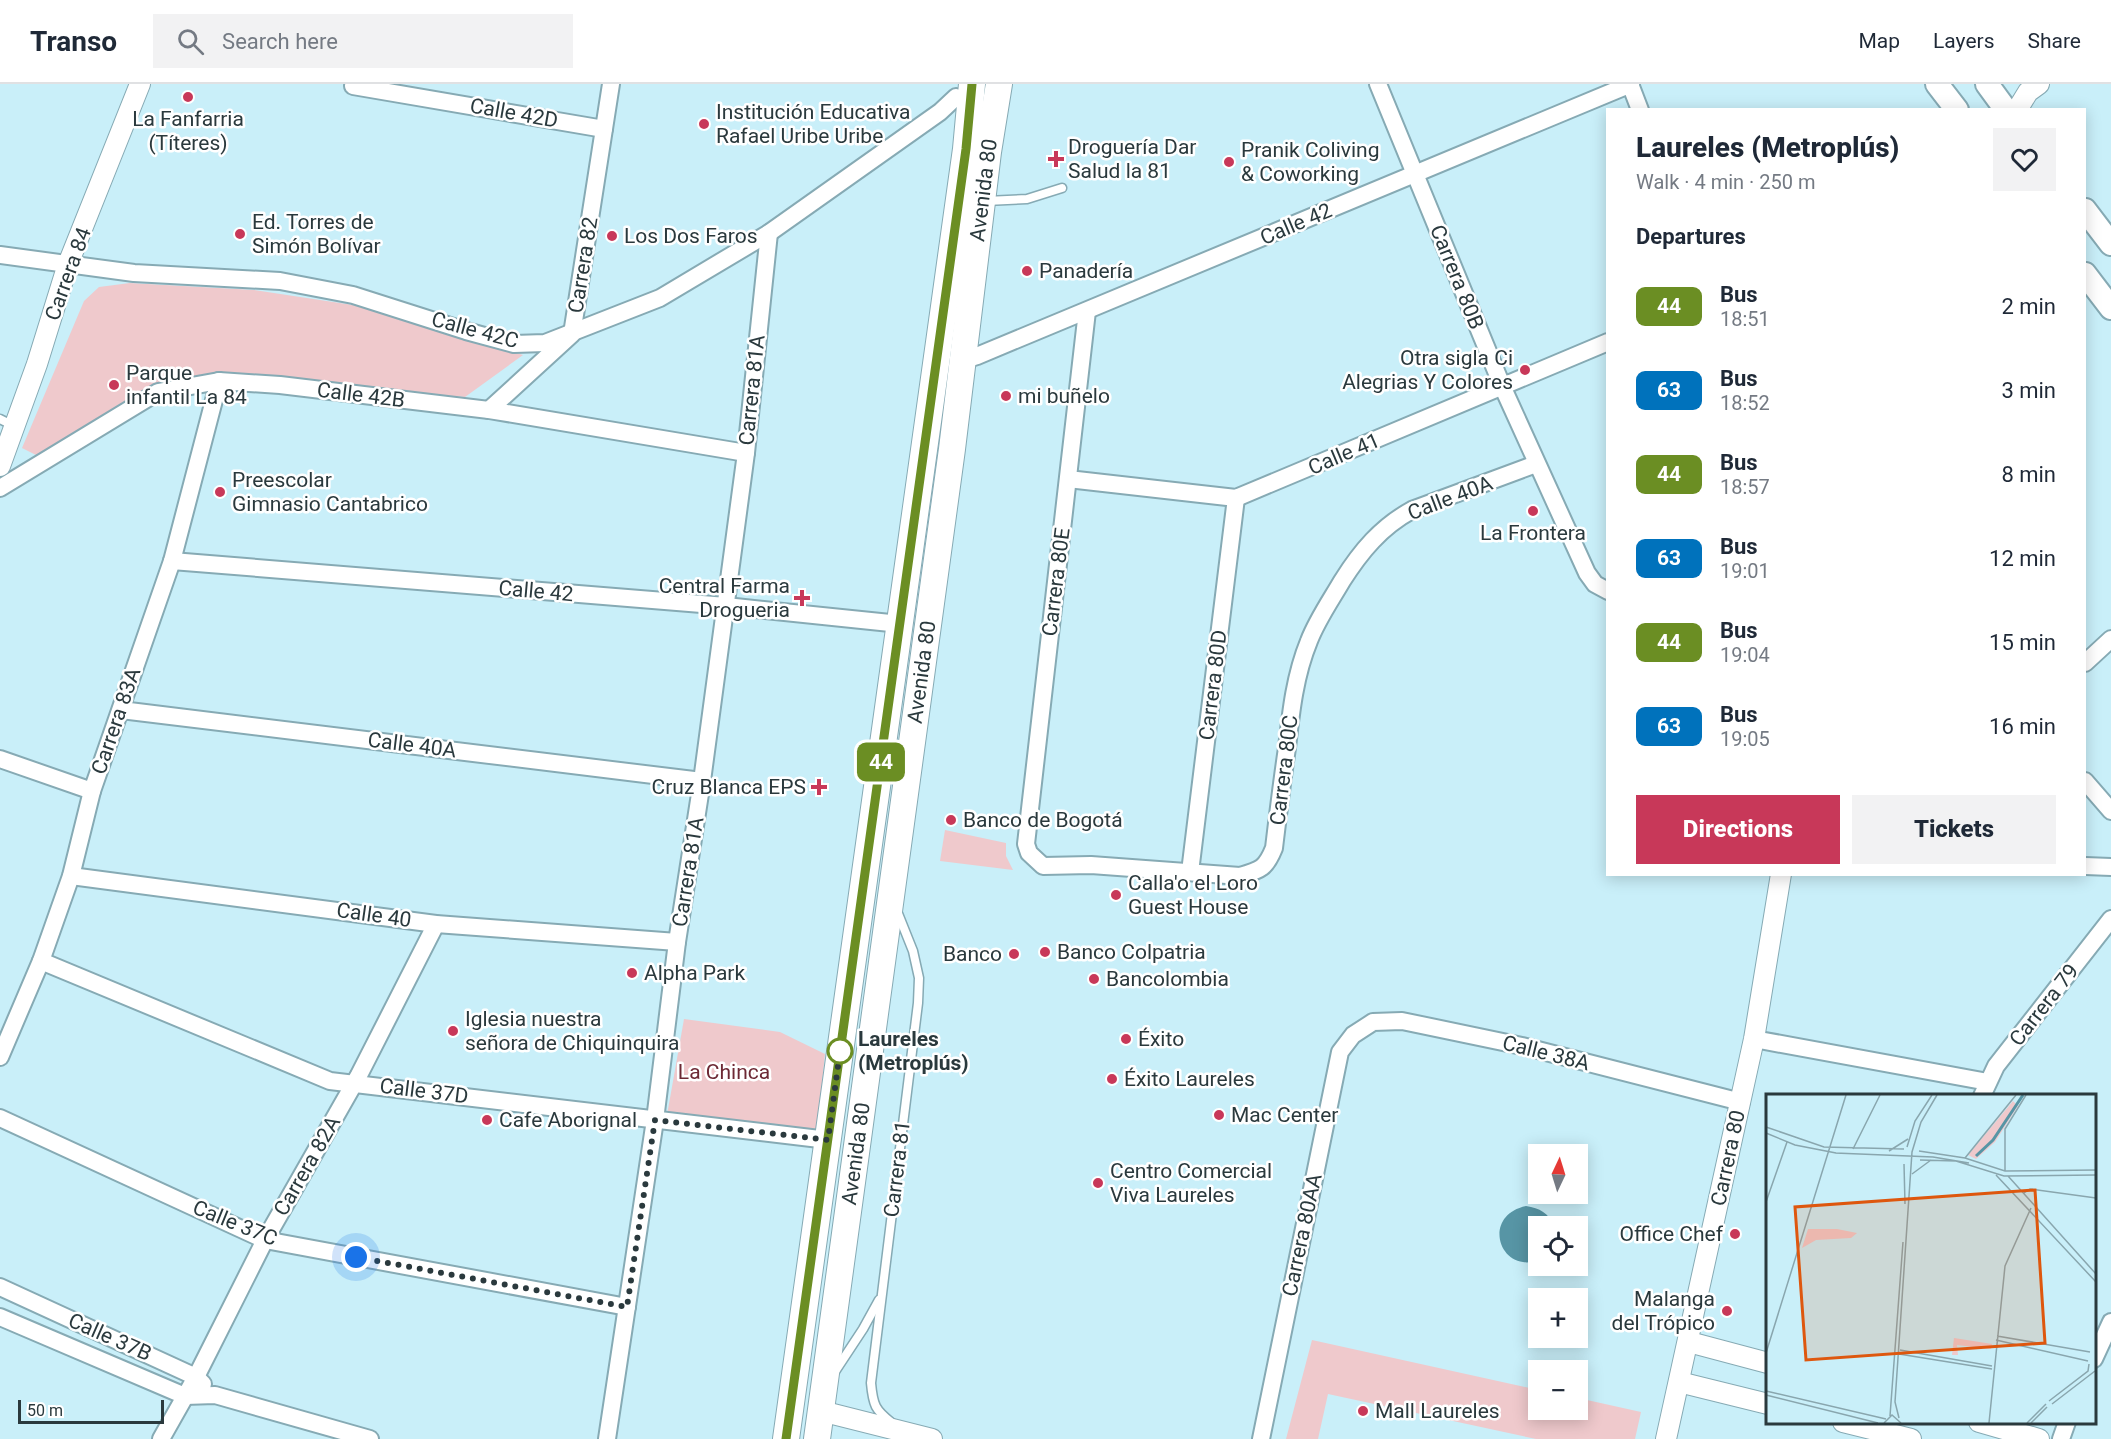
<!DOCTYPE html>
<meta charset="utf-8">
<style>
:root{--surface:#fff;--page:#f2f2f3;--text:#1f2937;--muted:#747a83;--line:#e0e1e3;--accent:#c83859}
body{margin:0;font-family:Roboto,sans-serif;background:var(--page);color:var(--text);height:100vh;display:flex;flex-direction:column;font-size:22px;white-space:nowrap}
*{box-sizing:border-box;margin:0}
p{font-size:20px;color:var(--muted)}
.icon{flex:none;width:33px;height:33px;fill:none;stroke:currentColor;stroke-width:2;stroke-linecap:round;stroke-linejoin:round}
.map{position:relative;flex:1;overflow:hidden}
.sheet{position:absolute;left:1606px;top:24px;width:480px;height:768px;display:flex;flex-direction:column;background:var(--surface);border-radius:0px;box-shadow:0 3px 15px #0003}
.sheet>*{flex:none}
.badge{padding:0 12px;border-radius:9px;font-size:21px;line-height:39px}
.needle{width:39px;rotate:4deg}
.tools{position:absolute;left:1528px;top:1060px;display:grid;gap:12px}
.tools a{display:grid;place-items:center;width:60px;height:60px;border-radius:0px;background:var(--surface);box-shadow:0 3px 15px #0003;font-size:30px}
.scale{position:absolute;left:18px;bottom:15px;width:146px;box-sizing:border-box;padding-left:6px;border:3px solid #2a393d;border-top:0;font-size:16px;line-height:21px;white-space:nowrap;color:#2a393d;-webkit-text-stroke:4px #fff;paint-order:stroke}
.you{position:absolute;width:30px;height:30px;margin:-15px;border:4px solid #fff;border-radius:50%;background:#1a73e8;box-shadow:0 0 0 9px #1a73e833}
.map>.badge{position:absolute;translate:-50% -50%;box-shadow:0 0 0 3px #fff}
h2{padding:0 30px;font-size:22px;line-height:54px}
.round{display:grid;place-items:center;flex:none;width:63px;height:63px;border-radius:0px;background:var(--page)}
.summary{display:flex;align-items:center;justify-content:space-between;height:102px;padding:0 30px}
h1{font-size:28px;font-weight:800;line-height:45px}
.action{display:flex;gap:12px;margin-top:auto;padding:12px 30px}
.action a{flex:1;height:69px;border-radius:0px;background:var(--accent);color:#fff;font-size:24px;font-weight:800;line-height:69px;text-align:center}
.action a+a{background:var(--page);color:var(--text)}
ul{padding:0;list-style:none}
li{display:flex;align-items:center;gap:18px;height:84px;padding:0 30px}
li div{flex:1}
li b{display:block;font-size:22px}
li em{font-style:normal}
li .badge{min-width:66px;font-weight:700;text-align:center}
header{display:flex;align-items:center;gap:36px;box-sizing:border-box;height:84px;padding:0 30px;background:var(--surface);border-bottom:2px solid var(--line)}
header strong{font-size:28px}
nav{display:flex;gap:33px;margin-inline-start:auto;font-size:21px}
.search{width:420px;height:54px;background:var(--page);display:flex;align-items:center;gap:15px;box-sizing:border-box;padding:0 21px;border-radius:0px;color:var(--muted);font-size:22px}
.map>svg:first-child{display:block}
.green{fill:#efc9cc}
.water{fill:#5795a5}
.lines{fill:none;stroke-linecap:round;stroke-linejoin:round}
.service-casing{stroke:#86aab4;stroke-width:11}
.minor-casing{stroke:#86aab4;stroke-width:20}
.tertiary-casing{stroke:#86aab4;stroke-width:22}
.secondary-casing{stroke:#86aab4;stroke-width:26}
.primary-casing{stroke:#86aab4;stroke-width:28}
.service{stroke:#fff;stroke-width:8}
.minor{stroke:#fff;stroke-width:16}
.tertiary{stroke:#fff;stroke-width:20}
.secondary{stroke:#fff;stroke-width:22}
.primary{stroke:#fff;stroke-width:26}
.line-casing{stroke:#fff;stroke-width:14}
.line{stroke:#6b8e23;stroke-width:9}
.walk{stroke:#2a393d;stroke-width:6;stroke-dasharray:0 10.8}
.poi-dot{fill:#c83859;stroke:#fff;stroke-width:2}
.stop-dot{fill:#fff;stroke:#6b8e23;stroke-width:3}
.labels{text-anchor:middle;stroke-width:5;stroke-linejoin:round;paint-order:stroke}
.poi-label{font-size:21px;fill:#2a393d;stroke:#fff;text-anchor:start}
.street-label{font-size:21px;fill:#2a393d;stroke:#fff}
.stop-label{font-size:21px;font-weight:bold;fill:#2a393d;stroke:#fff;text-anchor:start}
.park-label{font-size:21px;fill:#6d2935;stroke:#fff}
.inset-river{fill:none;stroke:#5795a5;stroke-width:3}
.inset-road{fill:none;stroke:#89a6ae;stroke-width:1.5}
.view{fill:#de570e;fill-opacity:0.15;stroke:#de570e;stroke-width:3}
.inset-edge{fill:none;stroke:#2a393d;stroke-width:3}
</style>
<header>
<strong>Transo</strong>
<div class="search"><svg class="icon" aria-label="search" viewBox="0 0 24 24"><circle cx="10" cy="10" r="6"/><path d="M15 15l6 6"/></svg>Search here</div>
<nav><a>Map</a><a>Layers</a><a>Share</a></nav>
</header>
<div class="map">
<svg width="2111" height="1355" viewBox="0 0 2111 1355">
<rect width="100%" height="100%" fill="#c9eff9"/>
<g class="green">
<polygon points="130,199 254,206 353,221 523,271 465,313 276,298 160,303 36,371 22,364 84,217 99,203"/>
<polygon points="945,746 1006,759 1006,772 1013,786 940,777"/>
<polygon points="684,935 780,948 825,970 817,1047 667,1031"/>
<polygon points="1312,1256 1539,1306 1539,1326 1578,1326 1578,1314 1641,1328 1635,1355 1536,1355 1328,1310 1318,1355 1286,1355"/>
</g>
<path class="water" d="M1526,1122C1540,1124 1548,1129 1555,1142L1539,1143V1176C1500,1191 1480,1132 1526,1122Z"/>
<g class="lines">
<g class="service-casing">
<g id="service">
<polyline points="986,117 1027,115 1062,104"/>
<polyline points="0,335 14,342"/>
<polyline points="834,1289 863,1245 879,1216"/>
<path d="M892,1339C875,1326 873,1321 871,1299L918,919L919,894L913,867L897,827"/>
</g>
</g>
<g class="minor-casing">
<g id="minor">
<polyline points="1378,0 1503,304 1587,489 1595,500 1608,507"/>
<polyline points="1630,0 1640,26"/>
<polyline points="353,2 604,45"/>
<polyline points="0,171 134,189 280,197 353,211 466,247 514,260 545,259 660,214 769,149 940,28 956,13"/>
<path d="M1087,227L1026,760L1029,769L1043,782L1091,781L1240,792C1261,786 1266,784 1274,764C1278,731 1282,697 1287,664C1291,627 1295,591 1309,557C1317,536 1331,516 1342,497C1361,467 1381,443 1412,426L1536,380"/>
<polyline points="961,277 977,272 1631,0"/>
<polyline points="489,326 572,250 611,0"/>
<polyline points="1068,395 1236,414 1608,258"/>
<polyline points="0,404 158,308 219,297 280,301 489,326 746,369"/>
<polyline points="172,477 726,522 900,540"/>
<polyline points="2085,579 2111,555"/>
<polyline points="121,626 702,697"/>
<polyline points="0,675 92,707"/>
<polyline points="2085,697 2111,727"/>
<polyline points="2085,782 2111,783"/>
<polyline points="1190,788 1236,414"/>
<polyline points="71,792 436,840 677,858"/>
<polyline points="41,877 330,997 828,1056"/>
<polyline points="1754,955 1988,998"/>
<polyline points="0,973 41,877 71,792 92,707 172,477 219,297"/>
<polyline points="1982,1012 1996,982 2111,835"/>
<polyline points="0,1034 265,1156 627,1223"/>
<polyline points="0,1203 196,1293 203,1300"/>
<polyline points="0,1233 185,1312 215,1311 370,1355"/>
<polyline points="2094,1275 2111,1238"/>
<polyline points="161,1355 196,1293 265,1156 359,991 436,840"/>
<polyline points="607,1355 655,1036 677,858 702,697 746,369 769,149"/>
<polyline points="1261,1355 1340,968 1353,951 1373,938 1402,937 1522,962 1741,1018"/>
<polyline points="2061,1355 2067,1338"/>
</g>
</g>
<g class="tertiary-casing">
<g id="tertiary">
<polyline points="2017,26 2028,8 2039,0"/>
<polyline points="0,382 37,280 68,180 140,0"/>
<polyline points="1689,1258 1768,1279"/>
<polyline points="1679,1298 1768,1320"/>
<polyline points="821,1327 932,1355"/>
<polyline points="1843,1338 1911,1355"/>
<polyline points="1979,1338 2039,1355"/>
<polyline points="1666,1355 1754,955 1781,790"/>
</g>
</g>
<g class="secondary-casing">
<g id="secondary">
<polyline points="1937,0 1957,26"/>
<polyline points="1987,0 2006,26"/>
<polyline points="2085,126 2111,160"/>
<polyline points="2085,190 2111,224"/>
</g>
</g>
<g class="primary-casing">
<g id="primary">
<polyline points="786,1355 966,65 972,0"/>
<path id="s1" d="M817,1355L952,365L988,68L999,0"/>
</g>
</g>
<use href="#service" class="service"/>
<use href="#minor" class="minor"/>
<use href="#tertiary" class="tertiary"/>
<use href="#secondary" class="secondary"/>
<use href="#primary" class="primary"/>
</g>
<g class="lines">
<g class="line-casing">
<polyline id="line" points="786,1355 966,65 972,0"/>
</g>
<use href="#line" class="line"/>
<polyline class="walk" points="356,1173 627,1223 655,1036 828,1056 840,967"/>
</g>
<g class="poi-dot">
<circle cx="188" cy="13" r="6"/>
<circle cx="704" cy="40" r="6"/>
<path d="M1053 66h6v6h6v6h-6v6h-6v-6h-6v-6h6z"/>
<circle cx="1229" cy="78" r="6"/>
<circle cx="240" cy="150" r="6"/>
<circle cx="612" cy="152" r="6"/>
<circle cx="1027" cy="187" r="6"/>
<circle cx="1525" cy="286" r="6"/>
<circle cx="114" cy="301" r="6"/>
<circle cx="1006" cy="312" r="6"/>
<circle cx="220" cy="408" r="6"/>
<circle cx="1533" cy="427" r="6"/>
<path d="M799 505h6v6h6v6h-6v6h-6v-6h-6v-6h6z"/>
<path d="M816 694h6v6h6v6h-6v6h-6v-6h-6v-6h6z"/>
<circle cx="951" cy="736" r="6"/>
<circle cx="1116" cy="811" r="6"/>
<circle cx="1045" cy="868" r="6"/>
<circle cx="1014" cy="870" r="6"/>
<circle cx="632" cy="889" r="6"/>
<circle cx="1094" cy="895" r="6"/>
<circle cx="453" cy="947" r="6"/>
<circle cx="1126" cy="955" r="6"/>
<circle cx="1112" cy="995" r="6"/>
<circle cx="1219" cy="1031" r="6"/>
<circle cx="487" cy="1036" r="6"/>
<circle cx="1098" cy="1099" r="6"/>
<circle cx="1735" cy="1150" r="6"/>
<circle cx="1727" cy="1227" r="6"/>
<circle cx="1363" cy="1327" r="6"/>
</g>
<circle class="stop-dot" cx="840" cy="967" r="12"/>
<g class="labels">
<g class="poi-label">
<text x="716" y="35">Institución Educativa<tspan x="716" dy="24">Rafael Uribe Uribe</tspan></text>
<text x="188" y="42" text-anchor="middle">La Fanfarria<tspan x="188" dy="24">(Títeres)</tspan></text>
<text x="1068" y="70">Droguería Dar<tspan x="1068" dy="24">Salud la 81</tspan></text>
<text x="1241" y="73">Pranik Coliving<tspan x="1241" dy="24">&amp; Coworking</tspan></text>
<text x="252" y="145">Ed. Torres de<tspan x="252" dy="24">Simón Bolívar</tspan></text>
<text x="624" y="159">Los Dos Faros</text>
<text x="1039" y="194">Panadería</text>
<text x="1513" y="281" text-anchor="end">Otra sigla Ci<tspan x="1513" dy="24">Alegrias Y Colores</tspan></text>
<text x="126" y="296">Parque<tspan x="126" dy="24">infantil La 84</tspan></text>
<text x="1018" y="319">mi buñelo</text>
<text x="232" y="403">Preescolar<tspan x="232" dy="24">Gimnasio Cantabrico</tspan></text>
<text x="1533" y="456" text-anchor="middle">La Frontera</text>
<text x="790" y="509" text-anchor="end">Central Farma<tspan x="790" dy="24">Drogueria</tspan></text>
<text x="806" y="710" text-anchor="end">Cruz Blanca EPS</text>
<text x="963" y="743">Banco de Bogotá</text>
<text x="1128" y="806">Calla'o el Loro<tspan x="1128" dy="24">Guest House</tspan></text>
<text x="1057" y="875">Banco Colpatria</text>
<text x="1002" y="877" text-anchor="end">Banco</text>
<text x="644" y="896">Alpha Park</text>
<text x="1106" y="902">Bancolombia</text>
<text x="465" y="942">Iglesia nuestra<tspan x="465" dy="24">señora de Chiquinquira</tspan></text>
<text x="1138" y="962">Éxito</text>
<text x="1124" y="1002">Éxito Laureles</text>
<text x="1231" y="1038">Mac Center</text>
<text x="499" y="1043">Cafe Aborignal</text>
<text x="1110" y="1094">Centro Comercial<tspan x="1110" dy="24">Viva Laureles</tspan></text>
<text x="1723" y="1157" text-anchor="end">Office Chef</text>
<text x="1715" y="1222" text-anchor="end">Malanga<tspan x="1715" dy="24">del Trópico</tspan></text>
<text x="1375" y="1334">Mall Laureles</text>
</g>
<g class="street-label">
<text transform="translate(514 29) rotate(10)" y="7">Calle 42D</text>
<text dy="7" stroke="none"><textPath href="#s1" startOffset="1260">Avenida 80</textPath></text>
<text transform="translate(1296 140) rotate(-23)" y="7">Calle 42</text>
<text transform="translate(583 181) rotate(-81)" y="7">Carrera 82</text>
<text transform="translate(68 190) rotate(-70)" y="7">Carrera 84</text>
<text transform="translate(1457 193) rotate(68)" y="7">Carrera 80B</text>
<text transform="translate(475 246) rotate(15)" y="7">Calle 42C</text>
<text transform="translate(752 306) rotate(-84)" y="7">Carrera 81A</text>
<text transform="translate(361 311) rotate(7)" y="7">Calle 42B</text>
<text transform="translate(1344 370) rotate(-23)" y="7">Calle 41</text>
<text transform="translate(1450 414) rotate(-21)" y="7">Calle 40A</text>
<text transform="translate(1056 498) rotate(-83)" y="7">Carrera 80E</text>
<text transform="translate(536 507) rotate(5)" y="7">Calle 42</text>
<text dy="7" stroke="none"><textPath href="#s1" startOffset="774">Avenida 80</textPath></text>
<text transform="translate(1213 601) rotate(-83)" y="7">Carrera 80D</text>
<text transform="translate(116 637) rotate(-71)" y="7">Carrera 83A</text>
<text transform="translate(412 661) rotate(7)" y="7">Calle 40A</text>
<text transform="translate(1284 686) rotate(-83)" y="7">Carrera 80C</text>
<text transform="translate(688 788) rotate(-81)" y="7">Carrera 81A</text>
<text transform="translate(374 831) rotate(8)" y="7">Calle 40</text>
<text transform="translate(2044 921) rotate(-52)" y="7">Carrera 79</text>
<text transform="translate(1546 969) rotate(14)" y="7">Calle 38A</text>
<text transform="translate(424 1007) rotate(7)" y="7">Calle 37D</text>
<text dy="7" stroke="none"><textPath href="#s1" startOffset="288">Avenida 80</textPath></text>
<text transform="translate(1728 1074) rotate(-78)" y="7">Carrera 80</text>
<text transform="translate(307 1082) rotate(-60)" y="7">Carrera 82A</text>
<text transform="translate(897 1085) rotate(-83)" y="7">Carrera 81</text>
<text transform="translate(235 1139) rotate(22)" y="7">Calle 37C</text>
<text transform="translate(1302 1151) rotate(-78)" y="7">Carrera 80AA</text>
<text transform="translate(110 1253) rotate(24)" y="7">Calle 37B</text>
</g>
<g class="stop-label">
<text x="858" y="962">Laureles<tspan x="858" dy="24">(Metroplús)</tspan></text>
</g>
<g class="park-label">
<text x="724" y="995">La Chinca</text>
</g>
</g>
<g transform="translate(1766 1010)">
<rect width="330" height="330" fill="#c9eff9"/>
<path d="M247,7L252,12L229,48L210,65L202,61ZM42,135H71L91,139L85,144L50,146L36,154ZM188,244L226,250L225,255L191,251L192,261H186Z" fill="#efc9cc"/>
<path class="inset-river" d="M210,62L227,46L257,1"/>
<path class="inset-road" d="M0,33L58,53L138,55M0,39L29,51L70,59M141,53L149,27L166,1M87,55L114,1M123,57L142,45M153,57L199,64L239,77L330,76M69,59L167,63L203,69M199,64L250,1M154,66L190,67L238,82L330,81M138,70L139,110M239,77V35L260,1M146,80L165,66M230,81L330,188M242,82L330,180M258,99L264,95L330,104M0,108L21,48M231,242L324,258M230,246L322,267M134,256L226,272M0,259L80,1M133,260L226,275M0,297L120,325M0,301L112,329M283,307L322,277L323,270M286,310L329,277M124,322L137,148M133,324L129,308L146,58L155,28L171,1M118,329L126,321L135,329M223,329L239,172L265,114M261,329L280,310M265,329L281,313"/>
<path class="view" d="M269,96L279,249L40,266L29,113Z"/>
<rect width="330" height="330" class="inset-edge"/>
</g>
</svg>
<div class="tools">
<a><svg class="needle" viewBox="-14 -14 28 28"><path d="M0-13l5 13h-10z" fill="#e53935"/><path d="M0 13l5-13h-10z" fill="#747a83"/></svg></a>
<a><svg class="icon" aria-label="locate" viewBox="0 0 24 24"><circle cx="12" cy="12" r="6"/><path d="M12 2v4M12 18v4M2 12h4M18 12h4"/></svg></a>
<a>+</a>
<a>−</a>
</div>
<div class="scale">50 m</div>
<div class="you" style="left:356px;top:1173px"></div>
<b class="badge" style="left:881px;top:678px;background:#6b8e23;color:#fff">44</b>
<section class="sheet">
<div class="summary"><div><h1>Laureles (Metroplús)</h1><p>Walk · 4 min · 250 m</p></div><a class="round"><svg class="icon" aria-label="heart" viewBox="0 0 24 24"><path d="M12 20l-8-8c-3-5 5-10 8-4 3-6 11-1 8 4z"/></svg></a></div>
<h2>Departures</h2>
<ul>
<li><span class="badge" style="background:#6b8e23;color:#fff">44</span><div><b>Bus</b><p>18:51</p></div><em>2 min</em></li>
<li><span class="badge" style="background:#0072bc;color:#fff">63</span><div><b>Bus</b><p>18:52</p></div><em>3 min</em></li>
<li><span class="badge" style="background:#6b8e23;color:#fff">44</span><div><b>Bus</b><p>18:57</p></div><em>8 min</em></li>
<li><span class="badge" style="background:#0072bc;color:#fff">63</span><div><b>Bus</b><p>19:01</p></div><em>12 min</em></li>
<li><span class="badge" style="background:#6b8e23;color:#fff">44</span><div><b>Bus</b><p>19:04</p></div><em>15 min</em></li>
<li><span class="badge" style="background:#0072bc;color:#fff">63</span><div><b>Bus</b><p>19:05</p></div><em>16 min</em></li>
</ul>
<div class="action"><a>Directions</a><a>Tickets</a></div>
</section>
</div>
